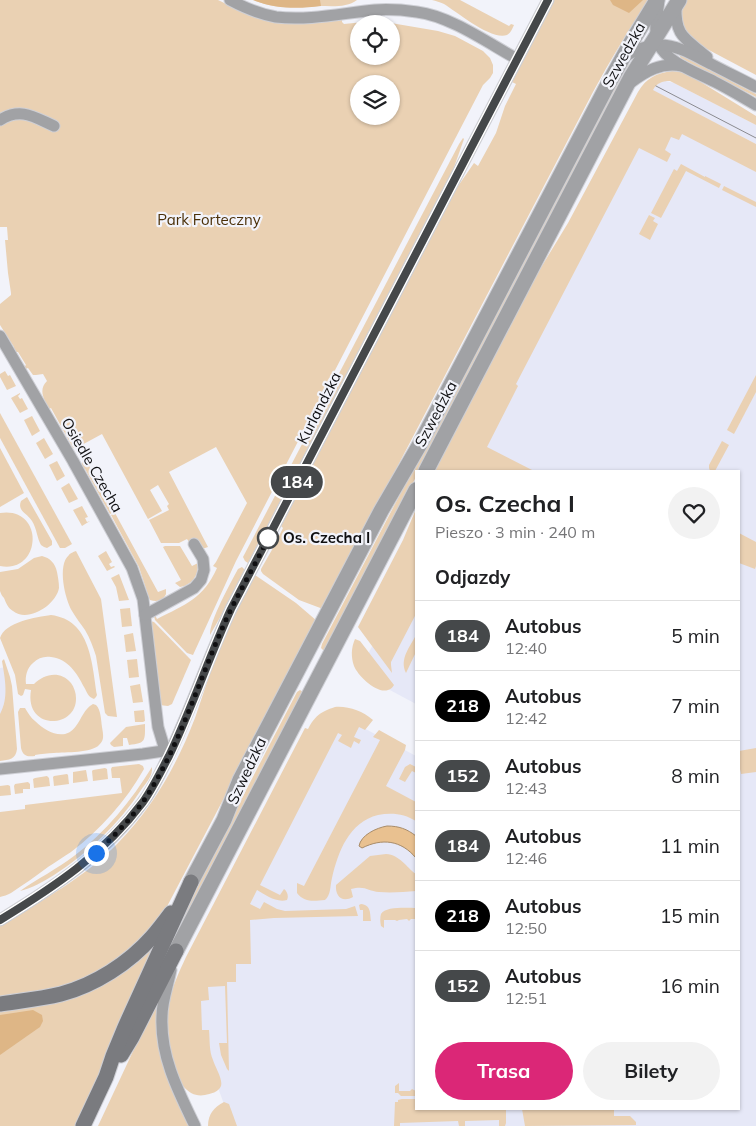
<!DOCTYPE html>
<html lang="pl">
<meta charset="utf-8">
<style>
:root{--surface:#fff;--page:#f2f2f2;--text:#202124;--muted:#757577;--line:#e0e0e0;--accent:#db2777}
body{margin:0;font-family:Mulish,sans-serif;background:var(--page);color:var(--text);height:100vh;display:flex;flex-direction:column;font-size:19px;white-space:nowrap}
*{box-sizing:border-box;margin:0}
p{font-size:16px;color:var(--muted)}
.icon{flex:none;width:28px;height:28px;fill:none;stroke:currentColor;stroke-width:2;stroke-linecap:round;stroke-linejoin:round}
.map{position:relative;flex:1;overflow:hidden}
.sheet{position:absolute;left:415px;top:470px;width:325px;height:640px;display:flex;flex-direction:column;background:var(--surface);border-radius:0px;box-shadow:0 1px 4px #0004}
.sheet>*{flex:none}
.badge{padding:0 10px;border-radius:16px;font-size:18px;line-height:32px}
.tools{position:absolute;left:350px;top:15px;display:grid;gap:10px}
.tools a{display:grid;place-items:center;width:50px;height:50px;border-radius:50%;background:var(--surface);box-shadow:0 1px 4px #0004;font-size:25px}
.you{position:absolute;width:25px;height:25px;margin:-12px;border:4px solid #fff;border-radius:50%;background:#1a73e8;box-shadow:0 0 0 8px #1a73e833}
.map>.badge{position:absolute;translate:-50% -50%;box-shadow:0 0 0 2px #fff}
h2{padding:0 20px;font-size:19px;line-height:45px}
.round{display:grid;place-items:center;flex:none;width:52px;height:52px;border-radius:26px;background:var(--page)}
.head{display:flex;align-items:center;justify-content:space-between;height:85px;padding:0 20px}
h1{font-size:24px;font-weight:700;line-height:38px}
.cta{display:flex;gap:10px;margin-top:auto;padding:10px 20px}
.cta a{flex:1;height:58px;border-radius:30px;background:var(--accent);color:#fff;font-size:20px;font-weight:700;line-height:58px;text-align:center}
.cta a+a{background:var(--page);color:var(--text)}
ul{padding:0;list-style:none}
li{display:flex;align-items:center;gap:15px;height:70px;padding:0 20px;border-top:1px solid var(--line)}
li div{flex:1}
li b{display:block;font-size:19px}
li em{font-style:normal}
li .badge{min-width:55px;font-weight:700;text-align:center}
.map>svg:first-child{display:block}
.built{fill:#e6e8f7}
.green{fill:#ead1b3;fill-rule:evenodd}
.forest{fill:#deb686}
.water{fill:#e9c190;stroke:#a88c6a}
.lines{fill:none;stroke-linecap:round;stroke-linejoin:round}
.minor-casing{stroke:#cecfd5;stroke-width:13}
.tertiary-casing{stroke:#cecfd5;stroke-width:17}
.secondary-casing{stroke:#cecfd5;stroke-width:17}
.minor{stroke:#a1a2a5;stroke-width:11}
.tertiary{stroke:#a1a2a5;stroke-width:15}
.secondary{stroke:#7a7b7f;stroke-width:15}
.tram{stroke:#8b8b90;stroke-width:1}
.line-casing{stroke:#fff;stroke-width:11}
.line{stroke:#45484a;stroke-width:8}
.walk{stroke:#0f0f11;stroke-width:5;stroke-dasharray:0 9}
.stop-dot{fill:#fff;stroke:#45484a;stroke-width:2.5}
.labels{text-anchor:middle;stroke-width:4.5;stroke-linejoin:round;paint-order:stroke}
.street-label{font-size:15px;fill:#0f0f11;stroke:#f2f3fa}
.park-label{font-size:15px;fill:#4b3008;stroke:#f2f3fa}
.stop-label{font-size:15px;font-weight:bold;fill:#0f0f11;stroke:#f2f3fa;text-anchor:start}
</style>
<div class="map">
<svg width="756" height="1126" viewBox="0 0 756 1126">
<rect width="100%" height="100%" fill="#f2f3fa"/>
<g class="built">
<polygon points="666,81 674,83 756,125 756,144 652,90 659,83"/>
<polygon points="692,122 756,155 756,1126 232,1126 191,1014 345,718 416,756 416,1109 739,1109 739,471 468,471 642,136"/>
<polygon points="416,563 416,704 358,673"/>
<polygon points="6,667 9,677 0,754 0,668"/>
</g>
<g class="green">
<path d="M0,0H218C231,6 243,14 257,18C285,27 314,23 342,20V22L344,24L364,22H385L438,31L455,36L483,51L490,58L493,65V73L490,78L483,85L236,561L193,655L187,653L155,620L154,616L155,615L157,619C186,604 203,599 217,568L213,566L216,562L247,503L216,447L169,472L208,547L202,549L191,545L187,539L179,543H161L149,520L169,510L167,506L169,504L158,485L150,490L162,511L148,519L102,434L78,447L73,448L51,408L49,409C44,399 38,390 47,381L43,374L36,375H33L28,368L25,369L24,367L26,365L18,352H14L11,348L14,347L0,325V304L11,295V293L8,273L5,240H8L7,227H0ZM359,24H391V56H359ZM359,84H391V116H359Z"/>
<path d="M253,0H357C347,8 331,6 319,6C296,8 275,9 253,0Z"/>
<path d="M432,0H460L509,26L511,24L514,25C512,29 511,33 507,35C492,41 457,12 444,4C440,2 436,1 432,0Z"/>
<path d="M554,0H649C628,30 610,61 593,92L323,609L299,600L263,574L261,571V569L273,548H274L278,541L277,540L283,528L281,526L456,189L474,163L478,166L496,133L505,106L516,84L512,82Z"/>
<polygon points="684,0 756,0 756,75 690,40 681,27 681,5"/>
<polygon points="679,55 685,57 756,94 756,97 690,63 681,58"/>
<polygon points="629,64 631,64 419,471 416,471 416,477 324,650 323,650 321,648 322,644 599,113 619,76"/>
<path d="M672,71L681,72L691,76L756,116V125L670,81C662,81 657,83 653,90L756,144V172L682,134L679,140L671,137L665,150L671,154L667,162L639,148L516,384L518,386L487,447L534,471H433L534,279L568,223L638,92C646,78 657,73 672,71Z"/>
<polygon points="463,138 464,139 452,173 248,563 245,561 243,557 459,144"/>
<polygon points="681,164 705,177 705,176 721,184 719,188 686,171 661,218 651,213 674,169 677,171"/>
<polygon points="724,186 756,202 756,207 722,190"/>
<polygon points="649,215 655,218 653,221 658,224 650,240 639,234"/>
<polygon points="5,371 8,376 10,375 16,386 7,390 0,377 0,374"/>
<polygon points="756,375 756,392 734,434 727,430"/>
<polygon points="20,393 20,394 18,396 20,399 22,398 28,409 20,413 11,398"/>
<polygon points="0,413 72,544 65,548 60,548 0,438"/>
<polygon points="32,416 40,431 32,436 24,420"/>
<polygon points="44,438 53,454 45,459 36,443"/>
<polygon points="722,441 729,445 715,471 710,471 709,468 709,465"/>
<polygon points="0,448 24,493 0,507"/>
<polygon points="86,458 90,458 93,460 88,464 114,512 110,514 85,469 82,468 82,461"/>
<polygon points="57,461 65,476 57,481 49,465"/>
<polygon points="69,483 78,499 69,503 61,488"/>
<path d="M27,497L52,541V545L47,548L44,547L41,545C37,538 37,529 32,521C27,513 17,511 21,501Z"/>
<polygon points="82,506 88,517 85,518 87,522 90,521 82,526 73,510"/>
<polygon points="416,509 416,614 391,662 391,665 392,673 358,627 403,540"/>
<path d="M0,513C45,506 42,574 0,566Z"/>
<path d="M115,513L158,592L166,589V594C163,601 157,602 150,600L149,598L139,567L111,515Z"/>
<polygon points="739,533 756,542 756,566 755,569 739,563"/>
<path d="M165,546H180L192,566L198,563C199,575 192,585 180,587L175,583L181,580L163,547Z"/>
<path d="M76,551L101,599L117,717L108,716L105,713L96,656C93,647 90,638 85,630C81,624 76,618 72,611C65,599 57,565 69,555C69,554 75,551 76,551Z"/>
<polygon points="106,551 112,562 109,564 111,567 114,566 115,567 107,571 98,556"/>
<path d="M42,556C50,558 55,563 57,572C58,577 59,583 59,588C56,605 28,623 13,611C8,608 6,603 4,598C2,596 1,594 0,591C0,585 0,577 0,572L18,569L34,558Z"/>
<path d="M242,567L245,570L222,614L210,635C209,622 231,582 238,569Z"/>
<polygon points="119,574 129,600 119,601 116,587 111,578"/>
<path d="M255,575L296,603L317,621L162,916L129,954L73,986L0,1000V925C41,901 84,878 118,843C153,807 177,765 195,718C204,693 211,667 222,643C232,620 243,597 255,575Z"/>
<polygon points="130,608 132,626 122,627 120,609"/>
<path d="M51,615C91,620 92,664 97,695L96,697L94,699C88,697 87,692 84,687C77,673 68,659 51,657C44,656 38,658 33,663C27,668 25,676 26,684H34C44,674 60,670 71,683C74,687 76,693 76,698C77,729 24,731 31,690L25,689L23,695L21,696L18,694L15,675L0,638C5,622 36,617 51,615Z"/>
<polygon points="150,621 154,622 191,660 172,704 168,706 159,705"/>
<polygon points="133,633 136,651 126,652 124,635"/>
<path d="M416,635V652L406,673C399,659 410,647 416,635Z"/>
<path d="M355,639L360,641L394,685C392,688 391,689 388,690C377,694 358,676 354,666C351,657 351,648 355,639Z"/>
<path d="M4,659L10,677L12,686L17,749C16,759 9,760 0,761V714C9,698 5,679 2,661Z"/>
<polygon points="137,659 139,677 129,678 127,660"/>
<polygon points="140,684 143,702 133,703 130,686"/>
<polygon points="300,690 303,692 149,991 202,875 297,692"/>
<path d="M93,704L96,705C101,710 101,720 102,727C103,734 105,740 99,745C92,753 65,752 54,753C48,753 41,754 35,755V756C27,757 23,756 21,748L18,712L20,708H25C28,713 31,718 35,721C46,732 65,742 76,726C82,718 84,709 93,704Z"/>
<path d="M335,707C349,706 362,711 373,720L365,730L359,727L354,737L361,740L359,744L354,741L351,748L338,741L342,735L338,733L260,885L280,895L284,889C287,891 289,896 287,900C276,903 266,895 257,890L250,904L260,909L264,902L277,909L285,911L346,909L355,906L358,916L274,918L250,920L251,964H236V982H227L229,1071L227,1069L221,1055L219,1043H227L225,986L208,987L209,1000L201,1001L202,1030H209C210,1041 209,1051 213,1060C215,1067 223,1079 221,1086C219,1092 210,1094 205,1095C174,1101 165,1040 166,1018C166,1013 168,1008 169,1003C172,987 179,972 186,957L305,728L308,729C315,716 320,712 335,707Z"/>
<polygon points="144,710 145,721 143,722 135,722 134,711"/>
<path d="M145,724C145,741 146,743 129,745L127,738H123V746L114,747L111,745L110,743L126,727Z"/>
<path d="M379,730L406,745L405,750L386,786L416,802V821C405,814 392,812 378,815C349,822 338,852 332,878C330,886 331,895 325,900C314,901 305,903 297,893V883L304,886L380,740L373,737Z"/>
<polygon points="756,748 756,772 741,774 739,764 739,751"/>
<path d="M139,764L143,766L144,769C126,801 100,830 71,852C63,857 56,862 48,867C36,876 23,885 11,893C8,895 3,896 0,897V812L25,809V805L122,793L120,778H112L111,769L112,767Z"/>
<polygon points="410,764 416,767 416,773 412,771 405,782 399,779 405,767"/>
<path d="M152,767C153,776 146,783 141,790C119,824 88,853 54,875C43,882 32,888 20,891C37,879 57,869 74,856C106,832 131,801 152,767Z"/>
<polygon points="105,768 107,769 108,779 93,781 92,771 93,770"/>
<polygon points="86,770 88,781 73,783 73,772"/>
<polygon points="67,774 68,775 69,784 54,786 53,777 54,776"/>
<polygon points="47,776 49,778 50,786 34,788 33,779 35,778"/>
<polygon points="28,782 30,784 30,789 23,789 23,793 15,794 14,786 15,784"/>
<polygon points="8,785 10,786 11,795 0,796 0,786"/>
<path d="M386,854C400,855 406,867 416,874V891C404,892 391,893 379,892C368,891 365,885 351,889L353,897C342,903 335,896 336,885L370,856Z"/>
<path d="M361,904C371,905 370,913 371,921H363V910H360L359,905Z"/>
<path d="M416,908V919H411L409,921L407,919L399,920L397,921L395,920H384V928L381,926C380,922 380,917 381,914C385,906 409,908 416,908Z"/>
<polygon points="158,939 77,1126 0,1126 0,1008 46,1001"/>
<polygon points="158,1003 156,1024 157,1040 161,1054 191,1126 98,1126 143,1030"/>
<polygon points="399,1083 399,1091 410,1091 412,1089 416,1091 416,1096 401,1096 398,1093 395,1093 395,1086"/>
<polygon points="402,1099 416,1099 416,1109 506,1109 506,1123 505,1126 499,1126 499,1120 465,1121 465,1126 459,1126 458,1121 400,1123 400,1126 394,1126 395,1102 398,1102 398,1100"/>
<path d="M224,1102L229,1104L237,1126H208C208,1114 214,1107 224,1102Z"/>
<polygon points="522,1109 632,1109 614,1110 614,1116 630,1116 636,1122 636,1125 525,1126"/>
</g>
<g class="forest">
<path d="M253,0H320L321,6C298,9 276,9 253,0Z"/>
<polygon points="610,0 643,0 629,13 613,5"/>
<polygon points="33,1010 42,1015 43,1021 40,1027 0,1055 0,1015"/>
</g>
<path class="water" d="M387,826C399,826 407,829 416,836V858C401,840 382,838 362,848L359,846C361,835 376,828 387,826Z"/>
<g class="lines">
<g class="minor-casing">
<g id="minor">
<path d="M230,0C245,8 259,14 276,17C309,21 343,13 375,10C389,9 403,10 417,12C450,16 488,43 517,59"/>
<path d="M659,0C658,13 653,30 658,43C667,63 696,72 715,82C729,89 742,97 756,105"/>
<path d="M676,6C675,37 685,38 707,57"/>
<path d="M624,57C635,50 646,45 660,45C678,45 695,56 711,64C726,72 741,79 756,87"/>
<path d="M630,83C646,71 661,62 682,66"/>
<path d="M0,120C21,107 34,117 54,126"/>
<polyline points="0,336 73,461 132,568 143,599 158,727 165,750"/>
<polyline points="145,615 194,588 201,580 204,570 203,559 194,544"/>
<polyline points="0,769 143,754 170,750"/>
<path d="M0,920C54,887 105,854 143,802C153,789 160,774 167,759C191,710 208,658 231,609L548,0"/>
<path d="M171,970C168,985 162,1001 162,1016C160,1056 178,1091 195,1126"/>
</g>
</g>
<g class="tertiary-casing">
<g id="tertiary">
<polyline points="426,471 631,77 679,0"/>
<polyline points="191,882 224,820 240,780 381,511 420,444 606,88 632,41 657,0"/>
<polyline points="176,951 416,490"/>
</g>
</g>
<g class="secondary-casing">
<g id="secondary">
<path d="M0,1004C20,1001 41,999 61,994C95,985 129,963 152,937C159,929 165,921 171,913"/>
<polyline points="121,1055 132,1037 176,951"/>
<polyline points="83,1126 106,1077 113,1056 125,1027 191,882"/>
</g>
</g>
<use href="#minor" class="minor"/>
<use href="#tertiary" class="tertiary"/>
<use href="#secondary" class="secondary"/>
<polyline class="tram" points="656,86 756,138"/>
</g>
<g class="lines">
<g class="line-casing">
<path id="line" d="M0,920C54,887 104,854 143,802C153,788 161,771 169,756C192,708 209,657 231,609L548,0"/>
</g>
<use href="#line" class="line"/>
<path class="walk" d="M96,853C113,837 131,819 145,799C179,747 197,686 222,629C235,598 254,568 268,538"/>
</g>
<circle class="stop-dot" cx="268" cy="538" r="10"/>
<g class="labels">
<g class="street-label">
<text transform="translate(624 55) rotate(-61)" y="5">Szwedzka</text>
<text transform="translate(319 408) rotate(-63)" y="5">Kurlandzka</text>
<text transform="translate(436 414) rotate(-62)" y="5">Szwedzka</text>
<text transform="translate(92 465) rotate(60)" y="5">Osiedle Czecha</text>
<text transform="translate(247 771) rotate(-65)" y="5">Szwedzka</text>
</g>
<g class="park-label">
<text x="209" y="225">Park Forteczny</text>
</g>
<g class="stop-label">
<text x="283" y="543">Os. Czecha I</text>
</g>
</g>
</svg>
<div class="tools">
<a><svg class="icon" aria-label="locate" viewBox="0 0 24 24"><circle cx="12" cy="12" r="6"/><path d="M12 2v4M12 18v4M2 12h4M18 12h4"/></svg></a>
<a><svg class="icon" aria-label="layers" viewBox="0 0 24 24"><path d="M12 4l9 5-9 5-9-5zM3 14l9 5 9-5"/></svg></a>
</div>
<div class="you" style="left:96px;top:853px"></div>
<b class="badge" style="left:297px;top:482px;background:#45484a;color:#fff">184</b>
<section class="sheet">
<div class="head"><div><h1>Os. Czecha I</h1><p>Pieszo · 3 min · 240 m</p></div><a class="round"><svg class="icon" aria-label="heart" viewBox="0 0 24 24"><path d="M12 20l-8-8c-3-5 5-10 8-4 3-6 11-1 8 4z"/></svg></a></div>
<h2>Odjazdy</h2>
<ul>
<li><span class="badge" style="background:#45484a;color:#fff">184</span><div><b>Autobus</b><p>12:40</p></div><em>5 min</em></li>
<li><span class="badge" style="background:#000;color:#fff">218</span><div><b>Autobus</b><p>12:42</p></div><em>7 min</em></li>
<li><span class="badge" style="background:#45484a;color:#fff">152</span><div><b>Autobus</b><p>12:43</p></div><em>8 min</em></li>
<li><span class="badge" style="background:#45484a;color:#fff">184</span><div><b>Autobus</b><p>12:46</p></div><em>11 min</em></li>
<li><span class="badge" style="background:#000;color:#fff">218</span><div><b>Autobus</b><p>12:50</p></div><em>15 min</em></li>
<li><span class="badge" style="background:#45484a;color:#fff">152</span><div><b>Autobus</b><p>12:51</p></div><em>16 min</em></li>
</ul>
<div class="cta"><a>Trasa</a><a>Bilety</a></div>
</section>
</div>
